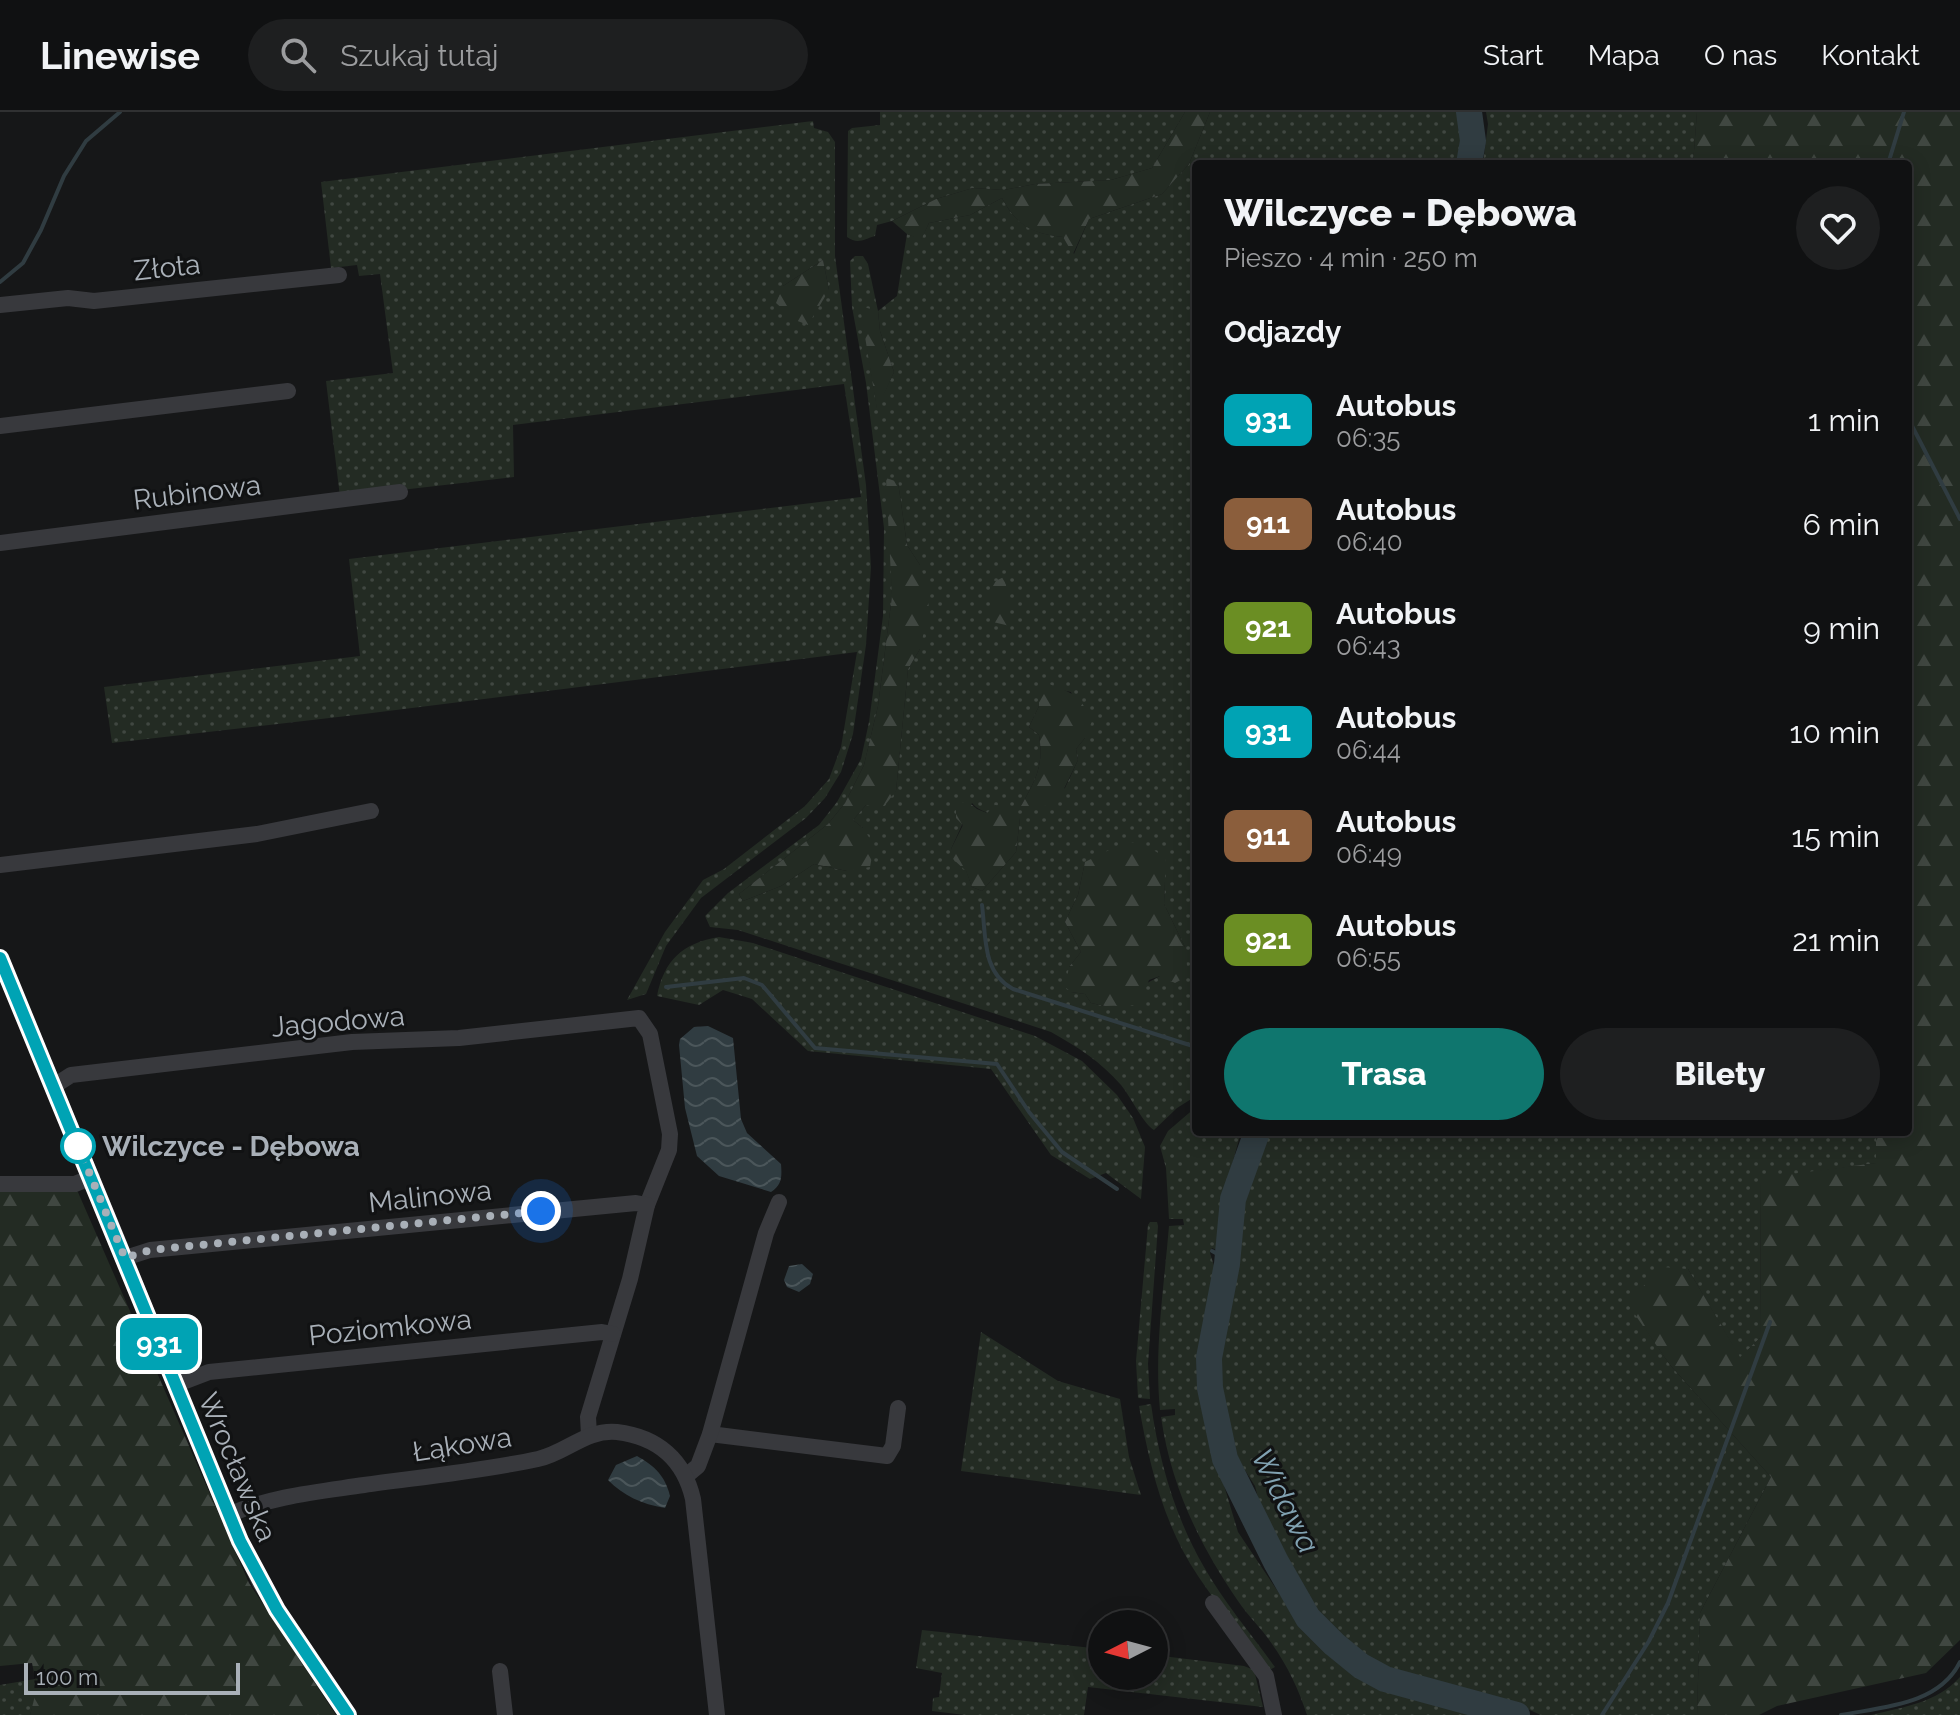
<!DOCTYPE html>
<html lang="pl">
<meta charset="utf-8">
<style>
:root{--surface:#101112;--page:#1e1f20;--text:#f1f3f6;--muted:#9c9d9f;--line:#303132;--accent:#0f766e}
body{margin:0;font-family:Raleway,sans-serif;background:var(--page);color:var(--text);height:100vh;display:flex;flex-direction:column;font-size:30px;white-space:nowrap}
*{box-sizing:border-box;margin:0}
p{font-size:26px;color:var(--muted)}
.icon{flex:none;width:44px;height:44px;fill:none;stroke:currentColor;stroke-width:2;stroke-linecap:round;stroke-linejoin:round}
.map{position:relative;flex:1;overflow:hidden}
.sheet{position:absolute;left:1192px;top:48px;width:720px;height:976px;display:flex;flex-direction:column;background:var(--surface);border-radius:8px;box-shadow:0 4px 20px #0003,0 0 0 2px var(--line)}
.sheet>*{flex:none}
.badge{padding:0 16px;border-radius:12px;font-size:28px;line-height:52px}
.needle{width:52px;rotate:264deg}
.fabs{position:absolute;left:1088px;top:1498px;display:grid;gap:16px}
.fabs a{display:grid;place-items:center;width:80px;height:80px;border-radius:50%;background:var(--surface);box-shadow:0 4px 20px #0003,0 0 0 2px var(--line);font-size:40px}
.scale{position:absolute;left:24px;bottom:20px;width:216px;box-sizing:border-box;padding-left:8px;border:4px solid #a9b0b8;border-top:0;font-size:22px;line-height:28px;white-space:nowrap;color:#a9b0b8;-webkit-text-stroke:6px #111213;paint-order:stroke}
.you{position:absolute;width:40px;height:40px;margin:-20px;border:6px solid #fff;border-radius:50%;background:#1a73e8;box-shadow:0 0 0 12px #1a73e833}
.map>.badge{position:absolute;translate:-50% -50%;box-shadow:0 0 0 4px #fff}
h2{padding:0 32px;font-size:30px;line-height:72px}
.round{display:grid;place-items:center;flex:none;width:84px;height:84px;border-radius:42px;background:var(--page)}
.overview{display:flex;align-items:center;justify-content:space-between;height:136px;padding:0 32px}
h1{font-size:38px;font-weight:800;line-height:60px}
.button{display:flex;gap:16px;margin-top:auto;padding:16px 32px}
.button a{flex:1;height:92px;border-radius:48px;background:var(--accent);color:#fff;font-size:32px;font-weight:800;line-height:92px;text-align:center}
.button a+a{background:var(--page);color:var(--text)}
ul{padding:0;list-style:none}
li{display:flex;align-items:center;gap:24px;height:104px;padding:0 32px}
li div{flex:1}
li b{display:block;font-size:30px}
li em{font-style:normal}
li .badge{min-width:88px;font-weight:700;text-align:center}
header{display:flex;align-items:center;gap:48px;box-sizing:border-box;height:112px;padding:0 40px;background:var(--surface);border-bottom:2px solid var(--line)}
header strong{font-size:38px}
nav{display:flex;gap:44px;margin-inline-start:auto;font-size:28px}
.search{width:560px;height:72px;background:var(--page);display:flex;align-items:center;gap:20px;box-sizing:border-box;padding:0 28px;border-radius:44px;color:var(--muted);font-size:30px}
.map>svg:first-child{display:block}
.grass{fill:url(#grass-dots);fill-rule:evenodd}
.forest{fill:url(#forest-firs)}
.water{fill:url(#water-waves)}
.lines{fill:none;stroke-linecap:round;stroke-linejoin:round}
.stream{stroke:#303c41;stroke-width:4}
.river{stroke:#303c41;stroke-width:26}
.minor{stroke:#38393d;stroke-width:16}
.line-casing{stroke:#fff;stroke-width:18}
.line{stroke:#00a3b4;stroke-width:12}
.walk{stroke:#a9b0b8;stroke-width:8;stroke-dasharray:0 14.4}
.stop-dot{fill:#fff;stroke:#00a3b4;stroke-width:4}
.labels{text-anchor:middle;stroke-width:6;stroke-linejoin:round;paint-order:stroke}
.street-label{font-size:28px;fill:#a9b0b8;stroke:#111213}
.stop-label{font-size:28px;font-weight:bold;fill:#a9b0b8;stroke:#111213;text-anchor:start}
.water-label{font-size:30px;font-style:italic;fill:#81a2b2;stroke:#111213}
</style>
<header>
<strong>Linewise</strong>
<div class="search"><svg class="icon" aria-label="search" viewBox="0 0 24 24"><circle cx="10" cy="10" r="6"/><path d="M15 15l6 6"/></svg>Szukaj tutaj</div>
<nav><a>Start</a><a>Mapa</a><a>O nas</a><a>Kontakt</a></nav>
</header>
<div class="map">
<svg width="1960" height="1603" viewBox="0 0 1960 1603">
<defs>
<pattern id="grass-dots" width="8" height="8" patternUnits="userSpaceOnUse" patternTransform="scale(2)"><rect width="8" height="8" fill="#232b23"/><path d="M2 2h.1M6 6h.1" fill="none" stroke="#404741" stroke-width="1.8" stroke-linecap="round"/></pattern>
<pattern id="forest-firs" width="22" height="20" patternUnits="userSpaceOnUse" patternTransform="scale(2)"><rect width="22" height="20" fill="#232b23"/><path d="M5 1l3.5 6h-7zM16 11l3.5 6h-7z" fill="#404741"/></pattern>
<pattern id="water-waves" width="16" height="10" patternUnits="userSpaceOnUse" patternTransform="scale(2)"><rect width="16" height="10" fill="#303c41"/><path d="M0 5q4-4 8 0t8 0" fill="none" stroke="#4b565a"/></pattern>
</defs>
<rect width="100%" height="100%" fill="#161718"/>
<g class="grass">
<path d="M880,0H1185L1152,56L1111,68L1035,72L1004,78L973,76L936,87L892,109L877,113L875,124C864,127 858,133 847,125L848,19L852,16L880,13Z"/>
<path d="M1210,0H1459L1462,18L1457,52H1196V984L1177,996L1154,1018C1144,1013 1131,985 1121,973C1101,950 1078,935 1051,920L738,818L710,815L705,804L728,781L819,713L837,690L861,647L869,610L883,504L884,416L866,271L852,195L850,149L855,144H863L868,152L878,199L897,184L907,122L921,127L929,111L970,103L1002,86C1016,113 1033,122 1063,125L1074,142L1089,107L1162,82L1189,52ZM878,199L880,219L894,260L877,296L862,202ZM898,370L907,433L920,453V537L908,557L896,679L866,693L853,708L863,716L847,759L814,752L781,774L743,789L739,782L828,712L845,691L864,653L878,594L892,484L891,426ZM1039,568L1057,577L1071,580L1085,626L1076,637L1078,648L1065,676L1021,694C1036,667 1044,654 1039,623L1029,615L1039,594ZM972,691C983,704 1004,704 1020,706L1016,740L982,779L972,775L966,758L951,737ZM1085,750L1165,765L1164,792L1185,835L1160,864L1105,894L1091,891L1085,882L1071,880L1069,855L1081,840L1065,810L1078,783Z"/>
<polygon points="1486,0 1697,0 1693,52 1483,52 1488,12"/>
<path d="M813,9L814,16L828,20L835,30V144L866,373L871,455L866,533L853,622L841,660L825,686L806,706L701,786L666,834L646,882L627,888L665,820L703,768L724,757L805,694L829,667L841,635L857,540L364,602L112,631L104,575L360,544L349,447L861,385L844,272L513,313L514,365L340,385L326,269L393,261L380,162L359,164L357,153L331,156L321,70ZM823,148L829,178L783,174Z"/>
<path d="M719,825L753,831L1035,924L1082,949L1117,983L1133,1006L1145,1035L1141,1087L1106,1061L1090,1067L1051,1043L991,957L808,939L752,887L723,878L699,893L657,884C664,848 683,831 719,825Z"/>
<path d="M1196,995V1020H1241L1223,1085L1217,1138L1212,1136L1210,1141L1216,1160L1199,1238L1198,1273L1205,1310L1238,1420L1299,1511L1332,1545L1388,1579L1479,1603H1307C1299,1578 1287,1553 1272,1532C1262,1517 1248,1504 1238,1489C1199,1432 1171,1374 1161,1305L1175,1303V1297L1160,1298C1154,1237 1164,1175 1169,1114L1184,1113L1183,1107H1169L1166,1056L1160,1034L1168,1019Z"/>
<polygon points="1268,1020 1876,1020 1877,1051 1761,1067 1760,1226 1740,1246 1688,1157 1628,1191 1670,1253 1771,1365 1700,1501 1697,1603 1541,1603 1507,1588 1431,1570 1387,1556 1348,1534 1322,1510 1266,1417 1255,1374 1234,1341 1216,1265 1241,1137 1244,1090"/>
<polygon points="1150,1110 1157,1110 1158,1114 1148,1252 1150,1287 1138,1286 1136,1249 1148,1113"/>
<polygon points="981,1220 1058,1269 1120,1287 1129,1345 1141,1383 961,1359"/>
<path d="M1151,1292C1159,1349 1175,1405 1204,1455C1224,1490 1251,1522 1275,1555L1268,1559C1246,1526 1220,1497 1198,1464C1164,1414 1149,1352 1139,1294Z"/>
<polygon points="922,1518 1102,1537 1102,1564 1154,1564 1154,1543 1244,1554 1254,1558 1263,1595 1088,1575 1084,1603 965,1603 932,1599 933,1586 939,1585 942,1561 916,1556"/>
<path d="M1960,1565V1603H1871C1903,1595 1937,1591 1960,1565Z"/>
<polygon points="35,1567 38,1576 30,1603 0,1603 0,1573"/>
</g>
<g class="forest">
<path d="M1185,0H1210L1189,52L1162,82L1089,107L1073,142L1063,125C1032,122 1017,114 1002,86L970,103L929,111L921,128L907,122L892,109L936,87L973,76L1004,78L1035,72L1111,68L1152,56Z"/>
<polygon points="1697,0 1960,0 1960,1528 1926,1561 1777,1594 1759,1603 1697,1603 1700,1501 1771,1365 1670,1253 1627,1191 1662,1155 1688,1157 1740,1245 1760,1226 1761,1066 1876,1051 1876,1020 1908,1020 1908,52 1693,52"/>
<polygon points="823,148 829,178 808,213 795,208 776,191 783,174"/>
<polygon points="860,194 878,199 880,219 894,260 877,298"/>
<polygon points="886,366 898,370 907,433 920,453 926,472 929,497 920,537 908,557 896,679 882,697 866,693 853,708 863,716 874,733 870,755 847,759 814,752 781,774 743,789 739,782 828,712 845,691 864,653 878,594 892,484"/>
<polygon points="1004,465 1010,490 1010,514 993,510 991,471"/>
<path d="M1039,567C1069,583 1076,575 1092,609L1085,626L1076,637L1078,648L1058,689L1031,699L1021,694C1036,667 1044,654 1039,623L1029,615L1039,594Z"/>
<polygon points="966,688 977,697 987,701 995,693 1009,695 1020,706 1016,740 982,779 972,775 966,759 953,747 951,737 963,713 956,706 956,696"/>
<polygon points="1127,729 1147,734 1166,746 1164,792 1185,835 1188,864 1175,871 1160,864 1149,868 1139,893 1105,894 1091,891 1085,882 1071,880 1065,875 1069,855 1081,840 1065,810 1078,783 1085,750"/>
<polygon points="0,1078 77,1078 249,1471 336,1603 30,1603 37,1576 32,1551 0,1554"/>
</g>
<g class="water">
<path d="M708,914L733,926L741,1007L747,1021L781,1052C782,1065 782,1073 771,1080L719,1064L697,1044L685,996L679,933L680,927L694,915Z"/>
<polygon points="802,1152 813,1162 810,1172 799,1180 787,1175 784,1168 789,1154"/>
<path d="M637,1344C655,1354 665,1364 670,1384L665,1396C641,1392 624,1384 608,1368L616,1353Z"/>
</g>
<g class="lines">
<g class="stream">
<polyline points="1888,52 1904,0"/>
<polyline points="0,170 23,151 41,118 64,64 86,29 120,0"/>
<polyline points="1908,306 1960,407"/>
<path d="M982,793C986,824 982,861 1013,877L1196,935"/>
<polyline points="666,875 744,866 762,873 815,936 997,952 1029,1000 1062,1040 1117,1077"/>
<polyline points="1212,1139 1227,1147"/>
<polyline points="1602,1603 1649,1529 1668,1491 1770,1210"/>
<path d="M1841,1603C1883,1595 1939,1593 1960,1550"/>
</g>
<g class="river">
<polyline points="1469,52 1473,29 1469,0"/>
<polyline points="1257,1020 1233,1087 1227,1152 1209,1246 1210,1276 1225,1347 1276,1450 1308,1506 1334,1532 1361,1554 1385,1567 1517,1603"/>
</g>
<g class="minor">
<polyline points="0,193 68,186 94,189 339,163"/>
<polyline points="0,314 288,279"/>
<polyline points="0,431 400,380"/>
<polyline points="0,753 257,722 371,699"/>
<polyline points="0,846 118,1129 228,1403 260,1471 348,1603"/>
<polyline points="54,974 71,963 352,930 459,926 639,906 650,922 670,1022 669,1038 647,1093"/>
<polyline points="0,1072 75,1072 92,1065"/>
<polyline points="125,1146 150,1138 636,1091 647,1093 630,1167 588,1305 589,1323"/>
<polyline points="175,1273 209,1260 602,1220 613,1222"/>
<polyline points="710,1322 887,1344 893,1334 898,1296"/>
<polyline points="686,1364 698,1354 710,1322 766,1121 779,1090"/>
<path d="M228,1403C272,1384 317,1380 364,1373C422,1365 481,1359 538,1347C566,1341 586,1317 617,1320C658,1325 684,1348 693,1387L717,1603"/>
<polyline points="1213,1491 1266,1564 1274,1603"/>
<polyline points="500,1559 505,1603"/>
</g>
</g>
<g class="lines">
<g class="line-casing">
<polyline id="line" points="0,846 240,1429 277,1498 348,1603"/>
</g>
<use href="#line" class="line"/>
<polyline class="walk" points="78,1034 125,1146 150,1138 541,1099"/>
</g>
<circle class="stop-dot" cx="78" cy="1034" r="16"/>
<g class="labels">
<g class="street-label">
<text transform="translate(167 155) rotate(-6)" y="10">Złota</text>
<text transform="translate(197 380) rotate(-7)" y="10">Rubinowa</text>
<text transform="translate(338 909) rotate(-5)" y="10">Jagodowa</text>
<text transform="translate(430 1084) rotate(-6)" y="10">Malinowa</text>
<text transform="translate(390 1215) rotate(-6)" y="10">Poziomkowa</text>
<text transform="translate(462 1332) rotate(-9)" y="10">Łąkowa</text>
<text transform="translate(238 1355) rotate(67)" y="10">Wrocławska</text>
</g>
<g class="stop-label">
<text x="102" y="1044">Wilczyce - Dębowa</text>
</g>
<g class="water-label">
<text transform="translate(1285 1389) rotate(63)" y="10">Widawa</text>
</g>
</g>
</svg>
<div class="fabs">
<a><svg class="needle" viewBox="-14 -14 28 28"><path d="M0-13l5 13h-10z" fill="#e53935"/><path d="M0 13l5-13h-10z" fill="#9c9d9f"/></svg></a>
</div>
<div class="scale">100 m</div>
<div class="you" style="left:541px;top:1099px"></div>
<b class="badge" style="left:159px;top:1232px;background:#00a3b4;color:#fff">931</b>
<section class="sheet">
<div class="overview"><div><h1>Wilczyce - Dębowa</h1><p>Pieszo · 4 min · 250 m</p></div><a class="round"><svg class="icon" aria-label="heart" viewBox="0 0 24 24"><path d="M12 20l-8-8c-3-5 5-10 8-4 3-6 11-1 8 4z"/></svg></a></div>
<h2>Odjazdy</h2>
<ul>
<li><span class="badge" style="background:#00a3b4;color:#fff">931</span><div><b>Autobus</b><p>06:35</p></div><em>1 min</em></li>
<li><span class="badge" style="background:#8b5e3c;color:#fff">911</span><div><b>Autobus</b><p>06:40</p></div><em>6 min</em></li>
<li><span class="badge" style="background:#6b8e23;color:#fff">921</span><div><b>Autobus</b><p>06:43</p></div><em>9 min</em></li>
<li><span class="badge" style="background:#00a3b4;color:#fff">931</span><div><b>Autobus</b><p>06:44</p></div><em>10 min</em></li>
<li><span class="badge" style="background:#8b5e3c;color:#fff">911</span><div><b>Autobus</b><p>06:49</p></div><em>15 min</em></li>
<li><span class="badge" style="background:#6b8e23;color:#fff">921</span><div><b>Autobus</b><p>06:55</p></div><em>21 min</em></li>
</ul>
<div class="button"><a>Trasa</a><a>Bilety</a></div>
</section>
</div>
